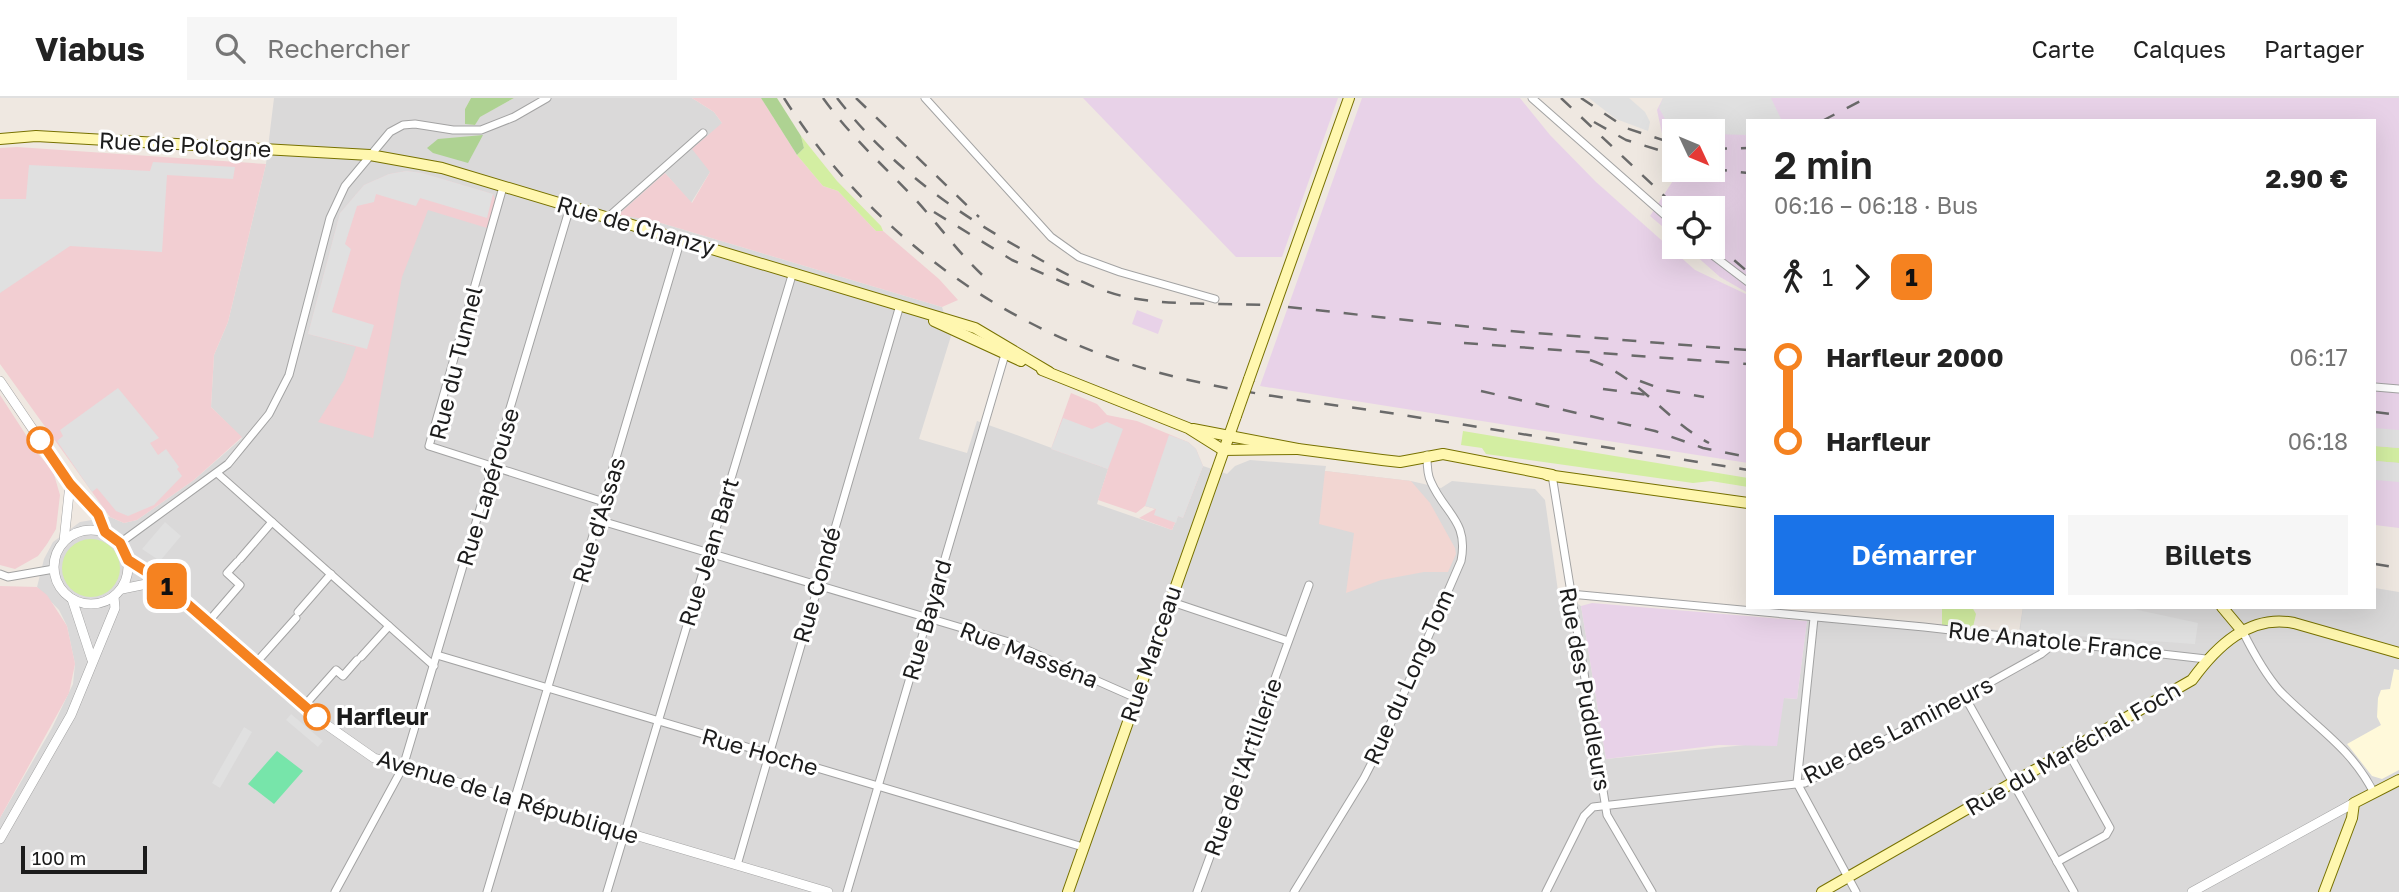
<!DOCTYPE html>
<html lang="fr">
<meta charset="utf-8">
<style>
:root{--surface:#fff;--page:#f6f6f6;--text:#222;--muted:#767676;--line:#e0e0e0;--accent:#1a73e8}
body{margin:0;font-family:"Golos Text",sans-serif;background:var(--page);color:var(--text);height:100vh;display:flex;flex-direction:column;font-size:26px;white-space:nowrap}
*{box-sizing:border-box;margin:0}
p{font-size:23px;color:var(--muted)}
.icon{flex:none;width:38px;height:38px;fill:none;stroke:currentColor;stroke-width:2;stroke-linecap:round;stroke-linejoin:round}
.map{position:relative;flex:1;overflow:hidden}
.side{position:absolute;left:1746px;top:21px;width:630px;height:490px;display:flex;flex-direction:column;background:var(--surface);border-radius:0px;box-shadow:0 7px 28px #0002}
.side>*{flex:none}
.badge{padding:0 14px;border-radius:10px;font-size:24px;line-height:46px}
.needle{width:46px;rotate:134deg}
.tools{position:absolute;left:1662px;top:21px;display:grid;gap:14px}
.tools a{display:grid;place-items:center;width:63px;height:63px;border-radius:0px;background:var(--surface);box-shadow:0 7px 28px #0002;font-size:35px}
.scale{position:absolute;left:21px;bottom:18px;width:126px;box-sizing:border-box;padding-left:7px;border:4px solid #1c1c1c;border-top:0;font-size:19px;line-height:24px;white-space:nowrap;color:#1c1c1c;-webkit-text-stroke:5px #fff;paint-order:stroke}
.map>.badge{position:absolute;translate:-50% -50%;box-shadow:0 0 0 4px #fff}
.legs{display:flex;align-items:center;gap:10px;height:77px;padding:0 28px;font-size:23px}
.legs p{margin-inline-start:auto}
.summary{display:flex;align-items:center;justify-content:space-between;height:119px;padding:0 28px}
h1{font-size:38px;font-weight:600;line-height:52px}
.cta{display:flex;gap:14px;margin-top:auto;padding:14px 28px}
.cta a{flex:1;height:80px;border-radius:0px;background:var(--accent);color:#fff;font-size:28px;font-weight:600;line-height:80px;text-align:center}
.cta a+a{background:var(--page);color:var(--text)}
ul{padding:0 28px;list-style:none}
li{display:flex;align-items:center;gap:24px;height:84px;font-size:26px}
li i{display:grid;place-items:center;width:10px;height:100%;margin:0 9px;background:currentColor}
li i::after{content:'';width:18px;height:18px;margin:-9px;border:5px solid;border-radius:50%;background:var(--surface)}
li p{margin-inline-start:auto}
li:first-child i{background:linear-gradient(#0000 50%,currentColor 0)}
li:last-child i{background:linear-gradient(currentColor 50%,#0000 0)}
header{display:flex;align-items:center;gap:42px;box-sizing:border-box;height:98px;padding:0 35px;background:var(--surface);border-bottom:2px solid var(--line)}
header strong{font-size:33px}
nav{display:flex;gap:38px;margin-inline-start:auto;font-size:24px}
.search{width:490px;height:63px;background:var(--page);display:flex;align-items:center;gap:18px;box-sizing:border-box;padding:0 24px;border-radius:0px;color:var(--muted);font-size:26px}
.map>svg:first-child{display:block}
.residential{fill:#dad9d9}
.commercial{fill:#f2ced2}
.industrial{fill:#e8d2e8}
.education{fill:#fff9da}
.military{fill:#f2d6d2}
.grass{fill:#d3eea2}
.forest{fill:#aed292}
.pitch{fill:#77e5aa}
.parking{fill:#e0e0e0}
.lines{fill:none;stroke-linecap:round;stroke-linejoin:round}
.minor-casing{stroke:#a3a3a3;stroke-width:9}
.tertiary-casing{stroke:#a3a3a3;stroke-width:10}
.secondary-casing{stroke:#777100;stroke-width:12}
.minor{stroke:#fff;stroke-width:7}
.tertiary{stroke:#fff;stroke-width:9}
.secondary{stroke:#fff7af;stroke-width:10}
.rail{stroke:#6a6a6a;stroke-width:2.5;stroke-dasharray:14 14;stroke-linecap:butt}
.secondary-bridge-casing{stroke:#777100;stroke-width:12;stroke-linecap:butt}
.secondary-bridge{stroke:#fff7af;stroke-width:10}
.line-1-casing{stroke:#fff;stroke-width:16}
.line-1{stroke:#f58220;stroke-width:10}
.stop-1-dot{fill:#fff;stroke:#f58220;stroke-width:3.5}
.labels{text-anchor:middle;stroke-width:6;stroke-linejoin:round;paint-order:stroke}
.street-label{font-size:23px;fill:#1c1c1c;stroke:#fff}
.stop-label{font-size:23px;font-weight:bold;fill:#1c1c1c;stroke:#fff;text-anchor:start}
</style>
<header>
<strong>Viabus</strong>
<div class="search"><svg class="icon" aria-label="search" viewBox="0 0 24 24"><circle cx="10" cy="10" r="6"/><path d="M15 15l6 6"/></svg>Rechercher</div>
<nav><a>Carte</a><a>Calques</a><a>Partager</a></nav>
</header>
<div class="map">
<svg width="2399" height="794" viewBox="0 0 2399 794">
<rect width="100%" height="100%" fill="#efe8e1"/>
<polygon class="residential" points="274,0 471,0 465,11 465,25 475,27 479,19 514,0 692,0 714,14 722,25 710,74 691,105 665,75 619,117 651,122 942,209 951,238 919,341 967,355 977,323 1011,335 1108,371 1097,406 1172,432 1178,418 1183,419 1203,368 1227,376 1235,368 1250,362 1326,368 1325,373 1411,383 1441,390 1452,383 1535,391 1545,402 1558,493 1581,508 1606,661 1745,647 1784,600 1797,601 1808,514 2019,534 2023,509 2375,509 2375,490 2399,494 2399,794 0,794 0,720 52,630 73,586 75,566 67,528 59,512 37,489 44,461 53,444 80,424 110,419 124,425 137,422 194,382 242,340 211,309 214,257 228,224 266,66"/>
<g class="commercial">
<polygon points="692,0 761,0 797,57 823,88 838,93 876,133 883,133 939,181 958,202 942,209 651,122 618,117 665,75 692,105 710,74 692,51 722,25 714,14"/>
<polygon points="17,49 266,66 228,224 214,257 211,309 242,339 194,382 137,422 124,425 110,419 0,266 0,50"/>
<polygon points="406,73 422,75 493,96 496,104 487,130 428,112 402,179 373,340 318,324 344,282 356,249 308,236 340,115 364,87 389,76"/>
<polygon points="1071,295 1097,306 1107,317 1137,323 1188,344 1196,351 1203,368 1183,420 1178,418 1172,432 1139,420 1155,411 1145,408 1136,415 1098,402 1108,371 1051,351"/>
<polygon points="0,297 39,357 53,373 60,397 56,431 47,446 38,458 15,471 0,467"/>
<polygon points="0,488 37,489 47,497 67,528 75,566 69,595 0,720"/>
</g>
<g class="industrial">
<polygon points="1083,0 1338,0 1282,159 1236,159"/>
<polygon points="1362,0 1520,0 1550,37 1596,84 1695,172 1748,197 1748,365 1260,288"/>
<polygon points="1663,0 2399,0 2399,430 2375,427 2375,23 1748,23 1748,195 1720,179 1686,149 1713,149 1713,110 1675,110 1675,139 1650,118 1680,72 1713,72 1713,33 1675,33 1675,38 1663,40 1657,12"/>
<polygon points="1137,212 1163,222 1158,236 1132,226"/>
<polygon points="1592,505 1807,523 1797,601 1784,600 1777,648 1719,647 1606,661 1581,508"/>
</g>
<polygon class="education" points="2394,571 2399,572 2399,672 2382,681 2372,678 2347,646 2381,627 2377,619 2378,600 2381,592 2390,591"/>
<polygon class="military" points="1325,373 1411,383 1430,405 1455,450 1456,456 1448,474 1424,474 1381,482 1346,495 1354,435 1319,426"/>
<g class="grass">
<polygon points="801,38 837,83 881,128 883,133 876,133 838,93 823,88 797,57 804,50"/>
<polygon points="1463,333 1748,380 1748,389 1711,383 1693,385 1486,356 1482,350 1461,347"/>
<polygon points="2375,348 2399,350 2399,365 2375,363"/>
<circle cx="91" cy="470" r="29"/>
<polygon points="1942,509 1972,509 1976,516 1973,529 1942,527"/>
</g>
<g class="forest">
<polygon points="471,0 514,0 480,19 475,27 465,26 465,11"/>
<polygon points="761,0 777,0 801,38 804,50 797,57"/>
<polygon points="483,37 468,65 433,55 427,50 438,41"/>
</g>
<polygon class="pitch" points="277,653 303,673 274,706 248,686"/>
<g class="parking">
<polygon points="1589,0 1629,0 1645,14 1650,24 1648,33 1616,21"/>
<polygon points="1663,0 1771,0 1782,23 1748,23 1748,37 1713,36 1713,33 1675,33 1673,36 1659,10"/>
<polygon points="153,64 235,69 233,81 167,77 162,154 70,148 0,195 0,101 26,101 29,67 150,73"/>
<polygon points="406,73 422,75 493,96 487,120 420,100 416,108 376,96 374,104 357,108 345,146 351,151 332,214 374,227 367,251 308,236 340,115 364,87 389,76"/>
<polygon points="118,290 159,340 150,345 158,357 166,351 179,369 177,371 182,378 154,407 128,418 116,413 97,390 92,394 57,343 63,338 60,332"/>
<polygon points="1063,320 1092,331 1107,324 1123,331 1108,371 1051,351"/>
<polygon points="2375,330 2399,332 2399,350 2375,348"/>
<polygon points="1169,337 1188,344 1196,351 1203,368 1183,420 1178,418 1176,425 1154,417 1156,411 1145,408"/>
<polygon points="2375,363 2399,365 2399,384 2375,382"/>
<polygon points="165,424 181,438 160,463 142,451"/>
<polygon points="2023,509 2124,509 2198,525 2195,546 2020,534"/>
<polygon points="291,616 323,643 318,649 286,622"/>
<polygon points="244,629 252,634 220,690 212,685"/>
</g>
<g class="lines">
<g class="minor-casing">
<g id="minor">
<polyline points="925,0 1051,139 1079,159 1120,174 1215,201"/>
<polyline points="1532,0 1675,126"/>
<polyline points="503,89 429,348 604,404"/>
<polyline points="607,120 703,35"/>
<polyline points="1702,149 1748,184"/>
<polyline points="2375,289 2399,291"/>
<polyline points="217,375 434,568"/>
<polyline points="1552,377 1607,717 1652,794"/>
<polyline points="598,422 1009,544 1136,600"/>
<polyline points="120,445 228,366 269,316 289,277 330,120 345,88 390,34 403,27 415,26 453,32 481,32 514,19 547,0"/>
<polyline points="240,461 272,424"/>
<polyline points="0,476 8,479 54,471"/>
<polyline points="1570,496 1924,529 2206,561"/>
<polyline points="1169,503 1288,543"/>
<polyline points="298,514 331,476"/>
<polyline points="1814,520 1797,685 1856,794"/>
<polyline points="208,524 240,487 227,475 237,464"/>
<path d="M2243,534C2253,554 2265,576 2280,593C2315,629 2350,648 2374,695"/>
<polyline points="437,557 1083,749"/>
<polyline points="361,559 389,528"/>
<polyline points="255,566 296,520"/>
<polyline points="1965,599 2074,794"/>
<polyline points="304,608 336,572 343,578 357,562"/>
<polyline points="2057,764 2106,737 2110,730 2068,654"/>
<polyline points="737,767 900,207"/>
<polyline points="335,794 403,669 570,109"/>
<polyline points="487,794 681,141"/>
<polyline points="607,794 793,174"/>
<polyline points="847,794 1006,253"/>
<polyline points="1197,794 1309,487"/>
<path d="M1294,794L1364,680L1383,643L1461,463C1469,423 1445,416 1431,384C1427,377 1427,366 1427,357"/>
<polyline points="1546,794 1584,718 1593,709 1805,685 1957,603 2041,556 2056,544"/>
</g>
</g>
<g class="tertiary-casing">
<g id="tertiary">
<polyline points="0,283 70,386 98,416 105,434"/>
<circle cx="91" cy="469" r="37"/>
<polyline points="64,443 70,386"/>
<polyline points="128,462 161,483 324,625 374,660 828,794"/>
<polyline points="122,491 161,483"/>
<polyline points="72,501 92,562"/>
<polyline points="0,741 71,617 115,510 114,499"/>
<polyline points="2192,794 2354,705"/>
</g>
</g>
<g class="secondary-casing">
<g id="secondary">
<polyline points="0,41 36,38 370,57 442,70 975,230 1049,274"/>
<polyline points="934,223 1021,263"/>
<polyline points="1042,272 1188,330 1223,352 1298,351"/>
<polyline points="1249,281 1349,0"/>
<polyline points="1193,331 1298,351 1382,362 1400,364 1443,356 1552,377"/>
<polyline points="1547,377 1748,405"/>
<polyline points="2222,509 2243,534"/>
<polyline points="1068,794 1236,318"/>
<path d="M1822,794L2192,582C2216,549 2249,516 2294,525L2399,555"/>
<polyline points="2324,794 2352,720 2354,705 2399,682"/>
</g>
</g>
<use href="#minor" class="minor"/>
<use href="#tertiary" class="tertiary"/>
<use href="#secondary" class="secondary"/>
<g class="rail">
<path d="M784,0C868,133 1001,231 1153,273C1232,295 1316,304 1397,316C1514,335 1631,353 1748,372"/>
<path d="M823,0C850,38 883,67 914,100C940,128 961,159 990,184"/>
<path d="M837,0C891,70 957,116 1034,158C1062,174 1090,190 1122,198C1163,208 1222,205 1265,207"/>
<polyline points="856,0 979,119"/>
<polyline points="1561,0 1677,110"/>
<polyline points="1581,0 1626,30 1675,46"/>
<polyline points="1822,23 1866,0"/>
<polyline points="1594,24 1626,42 1675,57"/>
<polyline points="1713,51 1748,50"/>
<polyline points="1713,71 1748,75"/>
<polyline points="934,114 1012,162 1076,190"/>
<polyline points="1713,144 1748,174"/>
<polyline points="1288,209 1498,232 1748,252"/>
<polyline points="1464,245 1748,266"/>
<path d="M1590,262C1639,278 1665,322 1709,345"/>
<polyline points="1640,283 1664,292 1704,299"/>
<polyline points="1603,291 1648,297"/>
<polyline points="1481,293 1655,333 1703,350 1748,359"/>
<polyline points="2375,314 2399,317"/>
<polyline points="2375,466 2399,470"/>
</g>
<g class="secondary-bridge-casing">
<polyline id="secondary-bridge" points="1236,318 1249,281"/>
</g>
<use href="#secondary-bridge" class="secondary-bridge"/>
</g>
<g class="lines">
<g class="line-1-casing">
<polyline id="line-1" points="40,342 70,386 98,416 105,434 120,445 128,462 161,483 317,619"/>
</g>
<use href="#line-1" class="line-1"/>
</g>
<g class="stop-1-dot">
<circle cx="40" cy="342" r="12"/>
<circle cx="317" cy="619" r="12"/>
</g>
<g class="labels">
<g class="street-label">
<text transform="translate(185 47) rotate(3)" y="8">Rue de Pologne</text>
<text transform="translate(636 128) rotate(16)" y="8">Rue de Chanzy</text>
<text transform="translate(456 265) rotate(-76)" y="8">Rue du Tunnel</text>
<text transform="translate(488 389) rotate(-73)" y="8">Rue Lapérouse</text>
<text transform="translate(599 422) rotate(-73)" y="8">Rue d'Assas</text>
<text transform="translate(709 454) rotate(-73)" y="8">Rue Jean Bart</text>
<text transform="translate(817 487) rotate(-74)" y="8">Rue Condé</text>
<text transform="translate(927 522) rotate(-74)" y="8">Rue Bayard</text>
<text transform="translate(2055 543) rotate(6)" y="8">Rue Anatole France</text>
<text transform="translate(1151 556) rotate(-71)" y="8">Rue Marceau</text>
<text transform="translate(1029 557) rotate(21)" y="8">Rue Masséna</text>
<text transform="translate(1409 579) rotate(-66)" y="8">Rue du Long Tom</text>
<text transform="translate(1585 591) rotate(80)" y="8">Rue des Puddleurs</text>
<text transform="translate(1898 632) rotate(-27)" y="8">Rue des Lamineurs</text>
<text transform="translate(2073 651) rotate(-30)" y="8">Rue du Maréchal Foch</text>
<text transform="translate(760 654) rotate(16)" y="8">Rue Hoche</text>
<text transform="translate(1243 669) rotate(-70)" y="8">Rue de l'Artillerie</text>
<text transform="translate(508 699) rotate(17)" y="8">Avenue de la République</text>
</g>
<g class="stop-label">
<text x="336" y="627">Harfleur</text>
</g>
</g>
</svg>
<div class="tools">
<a><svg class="needle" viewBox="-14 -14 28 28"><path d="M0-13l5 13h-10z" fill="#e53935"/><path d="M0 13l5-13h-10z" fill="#767676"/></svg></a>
<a><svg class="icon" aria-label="locate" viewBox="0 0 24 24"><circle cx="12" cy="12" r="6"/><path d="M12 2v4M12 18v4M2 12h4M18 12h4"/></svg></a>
</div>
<div class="scale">100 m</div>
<b class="badge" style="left:167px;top:488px;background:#f58220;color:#111">1</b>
<section class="side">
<div class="summary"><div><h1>2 min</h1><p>06:16 – 06:18 · Bus</p></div><b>2.90 €</b></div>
<div class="legs"><svg class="icon" aria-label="walk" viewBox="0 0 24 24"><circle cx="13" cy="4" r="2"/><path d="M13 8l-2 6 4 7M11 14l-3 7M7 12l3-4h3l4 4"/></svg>1<svg class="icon" aria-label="forward" viewBox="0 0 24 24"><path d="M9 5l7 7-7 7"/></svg><b class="badge" style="background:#f58220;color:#111">1</b></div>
<ul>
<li><i style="color:#f58220"></i><b>Harfleur 2000</b><p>06:17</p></li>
<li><i style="color:#f58220"></i><b>Harfleur</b><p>06:18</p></li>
</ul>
<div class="cta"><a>Démarrer</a><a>Billets</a></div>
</section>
</div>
